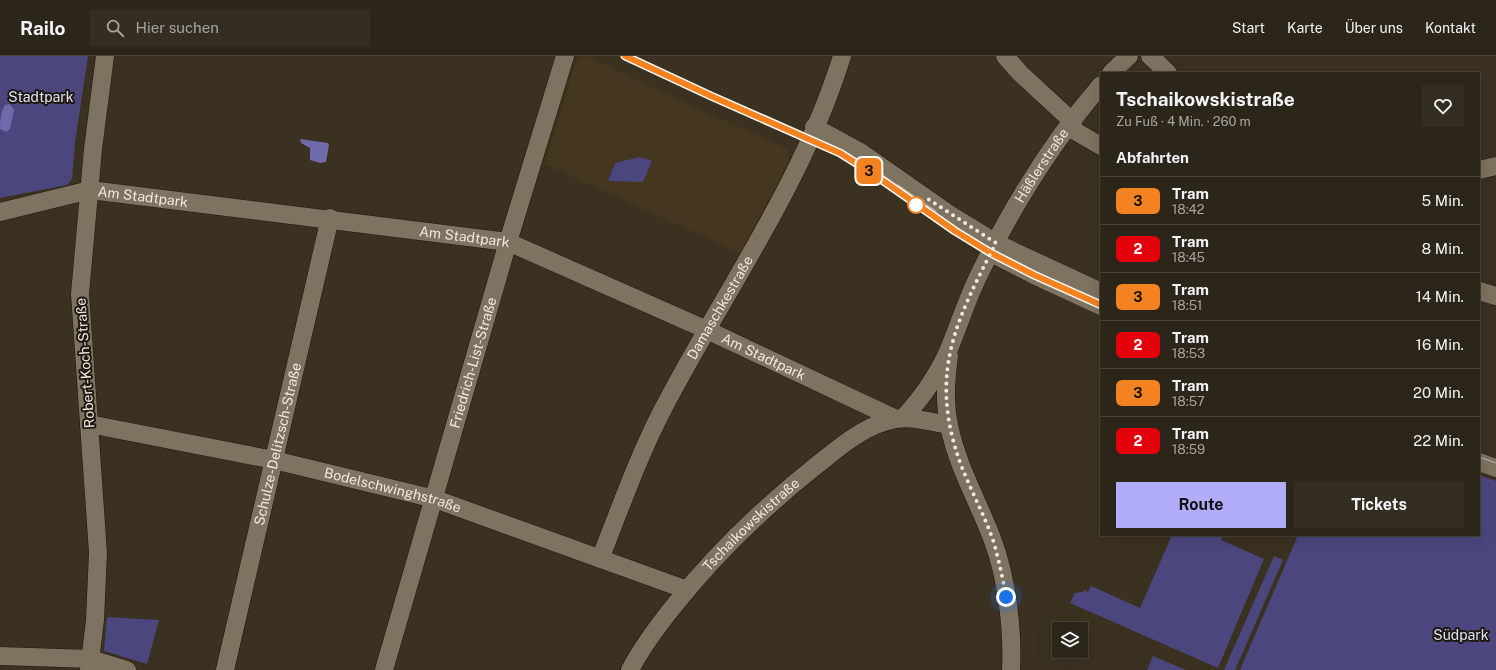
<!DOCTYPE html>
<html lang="de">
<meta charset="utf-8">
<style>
:root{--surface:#2c2519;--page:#342d22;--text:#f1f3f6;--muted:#a6a5a2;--line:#484238;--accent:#b1adfa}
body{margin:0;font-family:"Public Sans",sans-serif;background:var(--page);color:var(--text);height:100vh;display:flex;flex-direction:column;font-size:15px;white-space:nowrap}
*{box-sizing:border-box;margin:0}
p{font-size:13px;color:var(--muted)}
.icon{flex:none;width:22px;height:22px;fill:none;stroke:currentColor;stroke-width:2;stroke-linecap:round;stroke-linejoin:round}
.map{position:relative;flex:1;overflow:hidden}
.panel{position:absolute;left:1100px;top:16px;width:380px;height:464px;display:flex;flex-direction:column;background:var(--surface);border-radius:0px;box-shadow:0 4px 16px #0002,0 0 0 1px var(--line)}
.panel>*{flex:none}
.badge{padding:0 8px;border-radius:6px;font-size:14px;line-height:26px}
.controls{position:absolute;left:1052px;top:566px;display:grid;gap:8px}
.controls a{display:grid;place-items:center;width:36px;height:36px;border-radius:0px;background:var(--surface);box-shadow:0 4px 16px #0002,0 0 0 1px var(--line);font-size:20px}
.you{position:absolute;width:20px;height:20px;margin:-10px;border:3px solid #fff;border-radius:50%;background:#1a73e8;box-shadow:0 0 0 6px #1a73e833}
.map>.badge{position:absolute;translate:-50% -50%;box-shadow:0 0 0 2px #fff}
h2{padding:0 16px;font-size:15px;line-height:36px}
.round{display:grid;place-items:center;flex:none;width:42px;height:42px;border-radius:0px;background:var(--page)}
.head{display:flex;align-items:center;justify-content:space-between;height:68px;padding:0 16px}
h1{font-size:19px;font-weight:700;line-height:30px}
.button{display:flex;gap:8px;margin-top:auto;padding:8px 16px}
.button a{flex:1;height:46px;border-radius:0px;background:var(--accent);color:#111;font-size:16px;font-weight:700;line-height:46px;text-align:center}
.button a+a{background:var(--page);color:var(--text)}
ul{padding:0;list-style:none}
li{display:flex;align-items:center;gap:12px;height:48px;padding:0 16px;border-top:1px solid var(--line)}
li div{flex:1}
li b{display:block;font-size:15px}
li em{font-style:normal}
li .badge{min-width:44px;font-weight:700;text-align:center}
header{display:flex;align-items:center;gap:24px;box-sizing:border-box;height:56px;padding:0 20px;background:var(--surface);border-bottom:1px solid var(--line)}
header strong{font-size:19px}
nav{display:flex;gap:22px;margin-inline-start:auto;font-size:14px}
.search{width:280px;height:36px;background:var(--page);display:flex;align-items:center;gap:10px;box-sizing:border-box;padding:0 14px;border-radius:0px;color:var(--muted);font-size:15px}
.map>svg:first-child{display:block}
.built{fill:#453620}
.green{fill:#4b467e}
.water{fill:#6f6baa}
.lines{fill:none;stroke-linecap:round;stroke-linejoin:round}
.minor-casing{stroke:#221809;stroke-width:19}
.minor{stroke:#7e7260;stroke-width:18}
.tram{stroke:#c2bbaf;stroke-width:1}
.line-casing{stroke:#fff;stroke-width:9}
.line{stroke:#f58220;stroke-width:6}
.walk{stroke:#f0e9df;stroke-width:4;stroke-dasharray:0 7.2}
.stop-dot{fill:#fff;stroke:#f58220;stroke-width:2}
.labels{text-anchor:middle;stroke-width:4;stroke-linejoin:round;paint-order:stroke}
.park-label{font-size:14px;fill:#e2e2f5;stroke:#1e1913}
.street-label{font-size:14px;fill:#f0e9df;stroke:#1e1913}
</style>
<header>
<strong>Railo</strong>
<div class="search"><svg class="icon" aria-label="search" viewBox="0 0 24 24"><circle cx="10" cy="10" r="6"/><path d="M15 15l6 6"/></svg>Hier suchen</div>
<nav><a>Start</a><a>Karte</a><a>Über uns</a><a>Kontakt</a></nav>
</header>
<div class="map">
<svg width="1496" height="614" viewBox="0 0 1496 614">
<rect width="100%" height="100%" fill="#3b3121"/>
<polygon class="built" points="587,0 689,49 782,90 788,95 789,105 740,197 545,108 575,8 580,2"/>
<g class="green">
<polygon points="0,0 88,0 75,86 72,123 67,129 0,142"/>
<polygon points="640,101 652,105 643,126 608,125 615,107"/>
<polygon points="1479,419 1496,425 1496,614 1240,614 1298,479 1479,479"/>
<polygon points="1172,479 1223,479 1221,484 1264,503 1218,612 1070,547 1075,537 1083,536 1084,534 1088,536 1091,530 1140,552"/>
<polygon points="1274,500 1283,504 1235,614 1224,614"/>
<polygon points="107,561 159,564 147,608 104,595"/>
<polygon points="1153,600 1186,614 1147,614"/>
</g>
<g class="water">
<path d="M10,48L14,54L10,73L6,76L0,73C0,65 1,55 5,49Z"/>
<polygon points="300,83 328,87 329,89 326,106 320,107 310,104 310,92 301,87"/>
</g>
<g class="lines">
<g class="minor-casing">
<g id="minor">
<polyline points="1005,0 1020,17 1073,66"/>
<polyline points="1150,0 1168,17"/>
<polyline points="1111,17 1129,0"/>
<polyline points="814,71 862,97 952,160 996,187 1101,236"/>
<polyline points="1068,71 1101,90"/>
<polyline points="1479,114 1496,110"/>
<path id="s1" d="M0,156L90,134L508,186L707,274L896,363"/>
<polyline points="993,198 1034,219 1101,250"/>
<polyline points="1479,235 1496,240"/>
<path d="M949,300C946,323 944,346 949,369C957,410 979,447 993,485C1007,523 1013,574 1011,614"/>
<path id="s2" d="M904,361C923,341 941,314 951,288C960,266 967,244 977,223C1010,154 1051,87 1101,29"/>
<path id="s3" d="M89,368L274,404L435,443L687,534"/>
<polyline points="1479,406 1496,412"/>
<path id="s4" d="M600,503C620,453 638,401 663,353C724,236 803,127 842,0"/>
<polyline points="0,600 91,603 127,614"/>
<polyline points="89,614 95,564 98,497 80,238 93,93 105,0"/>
<path id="s5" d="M225,614L330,162"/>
<path id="s6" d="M384,614L508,186L565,0"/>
<path id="s7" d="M630,614C642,591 657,571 673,551C715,498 764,451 817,409C837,393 859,374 884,366C909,358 924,365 949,369"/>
</g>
</g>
<use href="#minor" class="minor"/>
<g class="tram">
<polyline points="625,0 711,40 840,97 875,119 955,175 991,197 1034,219 1101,250"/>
<polyline points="898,129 936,155"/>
<polyline points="1479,401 1496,407"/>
</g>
</g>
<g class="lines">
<g class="line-casing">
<polyline id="line" points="625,0 711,40 840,97 875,119 955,175 991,197 1034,219 1101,249"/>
</g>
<use href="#line" class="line"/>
<path class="walk" d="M916,149L928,143L996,187C955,266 928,319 961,409C971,435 985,460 994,487C999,505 1003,523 1006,541"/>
</g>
<circle class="stop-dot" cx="916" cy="149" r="8"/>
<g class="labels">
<g class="park-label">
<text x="41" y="46">Stadtpark</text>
<text x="1461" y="584">Südpark</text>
</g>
<g class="street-label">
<text dy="5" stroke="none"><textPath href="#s2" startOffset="288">Häßlerstraße</textPath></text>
<text dy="5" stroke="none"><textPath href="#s1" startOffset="146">Am Stadtpark</textPath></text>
<text dy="5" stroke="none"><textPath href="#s1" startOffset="470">Am Stadtpark</textPath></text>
<text dy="5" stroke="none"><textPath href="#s4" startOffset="279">Damaschkestraße</textPath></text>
<text dy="5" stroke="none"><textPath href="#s1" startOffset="794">Am Stadtpark</textPath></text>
<text transform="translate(85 307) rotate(-94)" y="5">Robert-Koch-Straße</text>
<text dy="5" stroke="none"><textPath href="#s6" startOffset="320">Friedrich-List-Straße</textPath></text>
<text dy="5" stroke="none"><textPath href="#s5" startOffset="232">Schulze-Delitzsch-Straße</textPath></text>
<text dy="5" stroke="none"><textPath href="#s3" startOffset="311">Bodelschwinghstraße</textPath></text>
<text dy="5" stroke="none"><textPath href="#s7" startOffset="190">Tschaikowskistraße</textPath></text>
</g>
</g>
</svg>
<div class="controls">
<a><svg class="icon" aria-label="layers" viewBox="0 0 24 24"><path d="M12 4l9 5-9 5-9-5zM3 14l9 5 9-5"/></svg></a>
</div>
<div class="you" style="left:1006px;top:541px"></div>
<b class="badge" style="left:869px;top:115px;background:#f58220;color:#111">3</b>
<section class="panel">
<div class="head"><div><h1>Tschaikowskistraße</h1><p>Zu Fuß · 4 Min. · 260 m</p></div><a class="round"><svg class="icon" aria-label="heart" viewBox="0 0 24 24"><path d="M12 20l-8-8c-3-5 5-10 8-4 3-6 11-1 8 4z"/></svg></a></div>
<h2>Abfahrten</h2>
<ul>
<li><span class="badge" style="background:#f58220;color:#111">3</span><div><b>Tram</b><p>18:42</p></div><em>5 Min.</em></li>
<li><span class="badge" style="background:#e3000b;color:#fff">2</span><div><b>Tram</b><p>18:45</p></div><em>8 Min.</em></li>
<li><span class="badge" style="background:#f58220;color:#111">3</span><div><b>Tram</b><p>18:51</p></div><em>14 Min.</em></li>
<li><span class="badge" style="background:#e3000b;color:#fff">2</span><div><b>Tram</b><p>18:53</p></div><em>16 Min.</em></li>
<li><span class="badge" style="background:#f58220;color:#111">3</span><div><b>Tram</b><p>18:57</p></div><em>20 Min.</em></li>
<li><span class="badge" style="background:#e3000b;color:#fff">2</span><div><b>Tram</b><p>18:59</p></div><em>22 Min.</em></li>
</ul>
<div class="button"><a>Route</a><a>Tickets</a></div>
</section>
</div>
